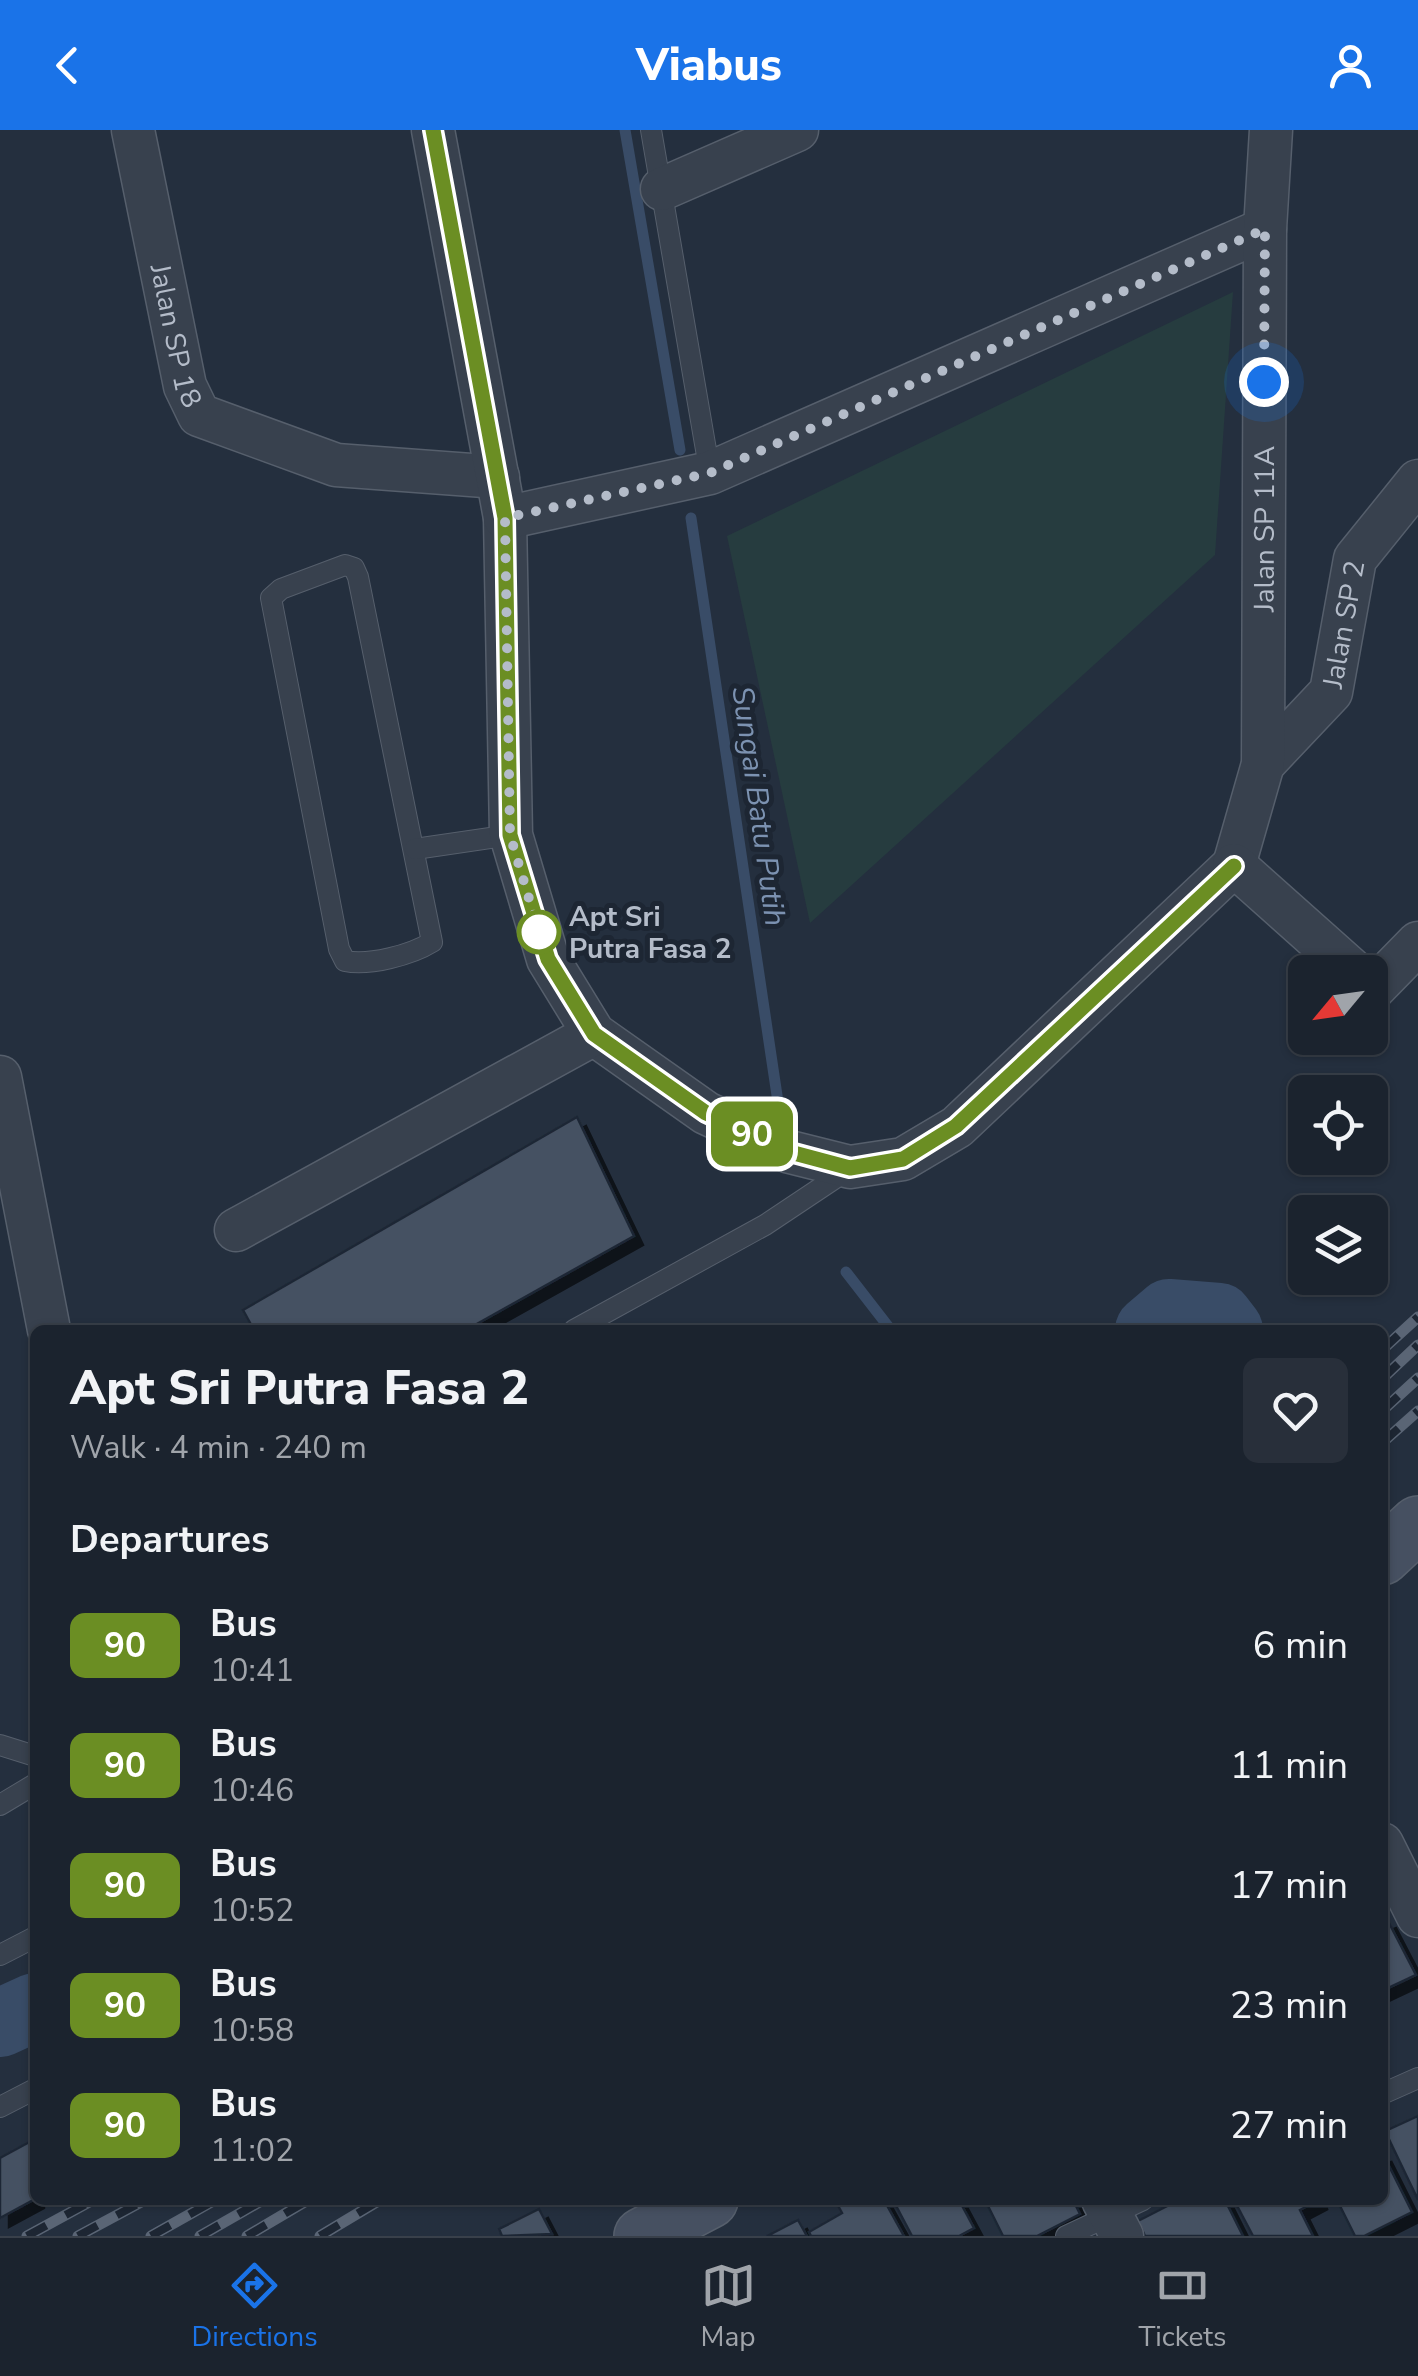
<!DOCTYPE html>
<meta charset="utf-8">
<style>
:root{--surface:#1b232e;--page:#282f3a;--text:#f1f3f6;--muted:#a0a4aa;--line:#39404a;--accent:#1a73e8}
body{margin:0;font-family:"Nunito Sans",sans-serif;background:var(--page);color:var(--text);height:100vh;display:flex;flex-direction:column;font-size:38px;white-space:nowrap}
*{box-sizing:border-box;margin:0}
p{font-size:32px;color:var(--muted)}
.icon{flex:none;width:55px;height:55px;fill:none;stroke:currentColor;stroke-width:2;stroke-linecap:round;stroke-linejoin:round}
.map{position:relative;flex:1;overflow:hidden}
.side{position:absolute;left:30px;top:1195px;width:1358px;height:880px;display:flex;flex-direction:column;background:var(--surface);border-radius:15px;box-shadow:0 2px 8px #0004,0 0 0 2px var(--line)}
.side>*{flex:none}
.badge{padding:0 20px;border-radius:15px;font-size:35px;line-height:65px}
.needle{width:65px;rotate:241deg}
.fabs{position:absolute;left:1288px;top:825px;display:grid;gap:20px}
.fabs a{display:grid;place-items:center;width:100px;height:100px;border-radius:15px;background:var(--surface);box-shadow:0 2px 8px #0004,0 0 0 2px var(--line);font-size:50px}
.you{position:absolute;width:50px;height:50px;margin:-25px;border:8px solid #fff;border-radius:50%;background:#1a73e8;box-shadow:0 0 0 15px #1a73e833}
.map>.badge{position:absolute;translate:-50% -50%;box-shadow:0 0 0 5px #fff}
h2{padding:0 40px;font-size:38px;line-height:90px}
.round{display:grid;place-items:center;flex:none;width:105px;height:105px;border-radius:15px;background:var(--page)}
.summary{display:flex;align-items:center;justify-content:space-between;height:170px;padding:0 40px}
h1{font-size:48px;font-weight:800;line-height:75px}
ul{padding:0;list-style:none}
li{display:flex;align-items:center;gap:30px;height:120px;padding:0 40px}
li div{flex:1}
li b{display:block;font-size:38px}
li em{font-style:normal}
li .badge{min-width:110px;font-weight:700;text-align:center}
header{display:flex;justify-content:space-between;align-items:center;height:130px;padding:0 40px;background:var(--accent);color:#fff;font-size:45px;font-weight:800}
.tabs{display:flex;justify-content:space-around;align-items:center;height:140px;border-top:2px solid var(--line);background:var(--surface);font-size:28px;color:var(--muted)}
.tabs a{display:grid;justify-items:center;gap:5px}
.tabs .current{color:var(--accent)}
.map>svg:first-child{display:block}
.green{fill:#263c3f}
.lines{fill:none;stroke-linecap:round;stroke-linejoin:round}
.stream{stroke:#394c67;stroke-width:11}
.river{stroke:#394c67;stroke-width:68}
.building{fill:#455162;stroke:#1f2835;stroke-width:2.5;filter:url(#shadow)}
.lane-casing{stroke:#565f6c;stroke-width:22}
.street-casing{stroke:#565f6c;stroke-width:45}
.secondary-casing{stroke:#565f6c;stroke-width:58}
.lane{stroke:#38414e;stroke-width:20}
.street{stroke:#38414e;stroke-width:42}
.secondary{stroke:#465061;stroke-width:55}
.rail-casing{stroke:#5a6575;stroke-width:11}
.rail{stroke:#1d2633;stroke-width:8;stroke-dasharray:22;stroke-linecap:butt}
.line-casing{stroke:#fff;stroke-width:22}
.line{stroke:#6b8e23;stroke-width:15}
.walk{stroke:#b4bcc9;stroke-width:10;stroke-dasharray:0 18}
.stop-dot{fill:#fff;stroke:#6b8e23;stroke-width:5}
.labels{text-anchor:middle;stroke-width:10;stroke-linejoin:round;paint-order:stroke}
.street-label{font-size:28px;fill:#b4bcc9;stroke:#1d2633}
.stop-label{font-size:28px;font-weight:bold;fill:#b4bcc9;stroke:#1d2633;text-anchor:start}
.water-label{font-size:30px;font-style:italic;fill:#7c92b1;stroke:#1d2633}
</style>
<header><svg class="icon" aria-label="back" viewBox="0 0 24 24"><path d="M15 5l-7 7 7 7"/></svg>Viabus<svg class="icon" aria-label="person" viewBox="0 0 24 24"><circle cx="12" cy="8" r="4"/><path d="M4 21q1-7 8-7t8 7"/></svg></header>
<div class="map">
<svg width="1418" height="2106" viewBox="0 0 1418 2106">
<defs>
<filter id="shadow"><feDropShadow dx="9" dy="9" stdDeviation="0" flood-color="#0009"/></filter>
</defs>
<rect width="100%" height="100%" fill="#242f3e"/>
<polygon class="green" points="1233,162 1215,425 810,793 727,406"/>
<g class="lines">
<g class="stream">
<polyline points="625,0 680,320"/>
<polyline points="691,388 778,972"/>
<polyline points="846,1142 891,1200"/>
</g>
<g class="river">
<polyline points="1149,1200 1169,1183 1219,1187 1229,1200"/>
<polyline points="0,1893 35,1877"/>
</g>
</g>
<g class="building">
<polygon points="577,987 634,1106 466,1200 254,1200 243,1180"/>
<polygon points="1387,1789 1416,1845 1382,1861 1382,1791"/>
<polygon points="1418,1986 1418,2070 1385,2001"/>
<polygon points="35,2009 35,2069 0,2088 0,2028"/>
<polygon points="1382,2022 1412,2082 1364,2106 1355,2106 1337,2070 1382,2070"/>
<polygon points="835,2070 884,2070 904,2106 811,2106 809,2102 842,2083"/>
<polygon points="893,2070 959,2070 974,2098 959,2106 912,2106"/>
<polygon points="985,2070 1073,2070 1080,2084 1037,2106 1003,2106"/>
<polygon points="1179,2070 1225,2070 1243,2106 1145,2106 1138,2091"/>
<polygon points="1234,2070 1319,2070 1300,2080 1313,2106 1253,2106"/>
<polygon points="539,2079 552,2104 502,2106 499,2099"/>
<polygon points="798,2090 807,2106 767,2106"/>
</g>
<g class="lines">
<g class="lane-casing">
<g id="lane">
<polyline points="651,0 710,343"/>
<path d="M345,435L354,438L358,447L432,812C411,825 369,836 345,831L339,819L271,468L281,459Z"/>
<polyline points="415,719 511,705"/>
<polyline points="574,1200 765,1095 849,1039"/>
<polyline points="0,1615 35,1626"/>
<polyline points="0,1675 35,1654"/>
<polyline points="0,1825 35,1807"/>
<polyline points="1382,1964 1418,1948"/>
<polyline points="0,1977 35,1959"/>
<polyline points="1066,2106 1143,2070"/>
</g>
</g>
<g class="street-casing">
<g id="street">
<path id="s1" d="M133,0L185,256L199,285L336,335L498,347"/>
<polyline points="433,0 505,388 511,705 548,829 594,904 706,983 790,1022 850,1037 903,1029 957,997 1234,735"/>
<polyline points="662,59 797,0"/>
<polyline points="505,388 710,343 1265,99"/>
<path id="s2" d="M1263,634L1331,562L1355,429L1418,351"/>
<path id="s3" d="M1234,735L1263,634L1265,99L1271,0"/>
<polyline points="1234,735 1354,842"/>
<polyline points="1370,856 1373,859 1418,813"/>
<polyline points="0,947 49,1200"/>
<polyline points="236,1100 594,904"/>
<polyline points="1382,1714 1418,1786"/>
<polyline points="1103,2070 1122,2106"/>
</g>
</g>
<g class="secondary-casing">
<g id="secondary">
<polyline points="1382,1427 1418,1394"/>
<polyline points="642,2106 710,2070"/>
</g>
</g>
<use href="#lane" class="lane"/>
<use href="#street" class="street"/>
<use href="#secondary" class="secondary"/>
<g class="rail-casing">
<g id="rail">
<polyline points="1382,1220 1418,1187"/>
<polyline points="1382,1249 1418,1215"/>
<polyline points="1382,1281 1418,1248"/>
<polyline points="1382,1313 1418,1281"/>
<polyline points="27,2106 93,2070"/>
<polyline points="78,2106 145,2070"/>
<polyline points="151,2106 215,2070"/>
<polyline points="200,2106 263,2070"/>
<polyline points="247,2106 308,2070"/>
<polyline points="320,2106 380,2070"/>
</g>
</g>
<use href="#rail" class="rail"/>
</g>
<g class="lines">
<g class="line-casing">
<polyline id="line" points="433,0 505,388 510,705 548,829 594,904 706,983 790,1022 850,1038 903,1029 956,996 1234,736"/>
</g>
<use href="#line" class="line"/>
<polyline class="walk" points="539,802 510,705 505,388 710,343 1265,99 1264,252"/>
</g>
<circle class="stop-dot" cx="539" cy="802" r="20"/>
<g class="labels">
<g class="street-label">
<text dy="10" stroke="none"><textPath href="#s1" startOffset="210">Jalan SP 18</textPath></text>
<text dy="10" stroke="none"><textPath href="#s3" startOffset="340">Jalan SP 11A</textPath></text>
<text dy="10" stroke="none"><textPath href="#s2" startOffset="168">Jalan SP 2</textPath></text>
</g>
<g class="stop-label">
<text x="569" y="796">Apt Sri<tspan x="569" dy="32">Putra Fasa 2</tspan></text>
</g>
<g class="water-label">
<text transform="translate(759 676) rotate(82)" y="10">Sungai Batu Putih</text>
</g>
</g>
</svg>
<div class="fabs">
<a><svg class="needle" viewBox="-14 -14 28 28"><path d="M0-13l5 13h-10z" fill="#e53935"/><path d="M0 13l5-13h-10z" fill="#a0a4aa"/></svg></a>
<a><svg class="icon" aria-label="locate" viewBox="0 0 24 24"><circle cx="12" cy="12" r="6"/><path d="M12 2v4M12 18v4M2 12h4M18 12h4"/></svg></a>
<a><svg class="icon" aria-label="layers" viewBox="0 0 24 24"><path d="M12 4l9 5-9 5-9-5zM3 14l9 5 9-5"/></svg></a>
</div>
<div class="you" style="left:1264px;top:252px"></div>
<b class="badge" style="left:752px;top:1004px;background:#6b8e23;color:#fff">90</b>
<section class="side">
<div class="summary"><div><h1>Apt Sri Putra Fasa 2</h1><p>Walk · 4 min · 240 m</p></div><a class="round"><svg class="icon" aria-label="heart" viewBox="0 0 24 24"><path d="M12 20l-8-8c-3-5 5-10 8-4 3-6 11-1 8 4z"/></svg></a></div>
<h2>Departures</h2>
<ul>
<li><span class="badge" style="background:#6b8e23;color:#fff">90</span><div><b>Bus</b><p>10:41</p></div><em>6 min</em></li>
<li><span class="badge" style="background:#6b8e23;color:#fff">90</span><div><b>Bus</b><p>10:46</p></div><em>11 min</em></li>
<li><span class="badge" style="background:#6b8e23;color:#fff">90</span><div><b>Bus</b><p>10:52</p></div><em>17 min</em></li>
<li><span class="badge" style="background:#6b8e23;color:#fff">90</span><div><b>Bus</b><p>10:58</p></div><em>23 min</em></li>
<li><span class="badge" style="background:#6b8e23;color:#fff">90</span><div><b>Bus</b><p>11:02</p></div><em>27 min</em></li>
</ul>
</section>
</div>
<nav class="tabs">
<a class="current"><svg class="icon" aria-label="directions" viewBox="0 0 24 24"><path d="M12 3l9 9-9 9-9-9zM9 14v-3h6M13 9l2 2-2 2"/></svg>Directions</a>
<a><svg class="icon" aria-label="map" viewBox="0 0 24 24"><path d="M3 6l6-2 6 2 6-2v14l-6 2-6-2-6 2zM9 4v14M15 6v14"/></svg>Map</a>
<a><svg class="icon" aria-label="tickets" viewBox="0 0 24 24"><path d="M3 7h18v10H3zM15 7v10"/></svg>Tickets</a>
</nav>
